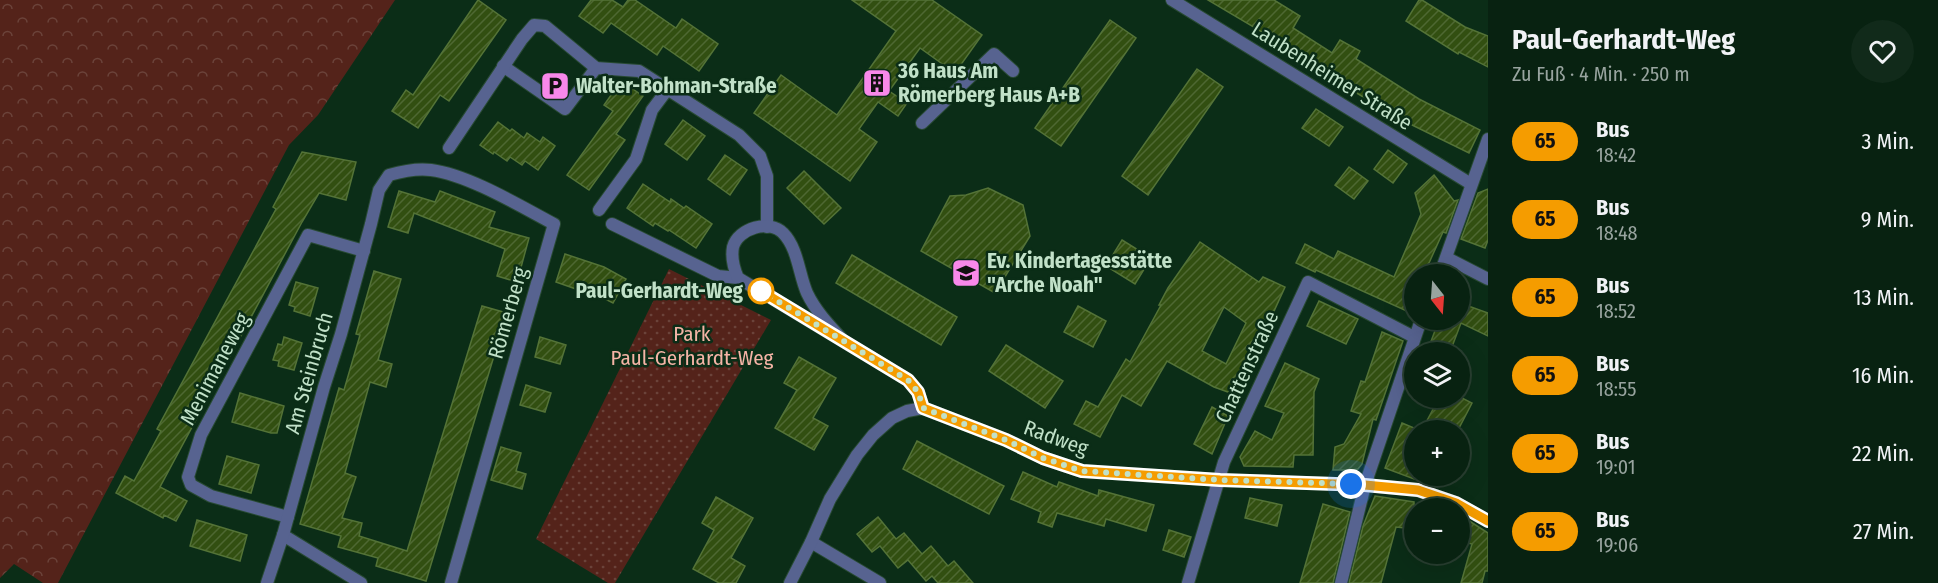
<!DOCTYPE html>
<html lang="de">
<meta charset="utf-8">
<style>
:root{--surface:#082211;--page:#112a1a;--text:#f1f3f6;--muted:#98a49f;--line:#293f31}
body{margin:0;font-family:"Fira Sans Condensed",sans-serif;background:var(--page);color:var(--text);height:100vh;display:flex;flex-direction:column;font-size:22px;white-space:nowrap}
*{box-sizing:border-box;margin:0}
p{font-size:20px;color:var(--muted)}
.icon{flex:none;width:33px;height:33px;fill:none;stroke:currentColor;stroke-width:2;stroke-linecap:round;stroke-linejoin:round}
.map{position:relative;flex:1;overflow:hidden}
.side{display:flex;flex-direction:column;background:var(--surface);width:450px}
.side>*{flex:none}
.badge{padding:0 12px;border-radius:20px;font-size:21px;line-height:39px}
.needle{width:39px;rotate:163deg}
.controls{position:absolute;left:1404px;top:264px;display:grid;gap:12px}
.controls a{display:grid;place-items:center;width:66px;height:66px;border-radius:50%;background:var(--surface);box-shadow:0 6px 24px #0002,0 0 0 2px var(--line);font-size:30px}
.you{position:absolute;width:30px;height:30px;margin:-15px;border:4px solid #fff;border-radius:50%;background:#1a73e8;box-shadow:0 0 0 9px #1a73e833}
.map>.badge{position:absolute;translate:-50% -50%;box-shadow:0 0 0 3px #fff}
.round{display:grid;place-items:center;flex:none;width:63px;height:63px;border-radius:32px;background:var(--page)}
.head{display:flex;align-items:center;justify-content:space-between;height:102px;padding:0 24px}
h1{font-size:28px;font-weight:700;line-height:45px}
ul{padding:0;list-style:none}
li{display:flex;align-items:center;gap:18px;height:78px;padding:0 24px}
li div{flex:1}
li b{display:block;font-size:22px}
li em{font-style:normal}
li .badge{min-width:66px;font-weight:700;text-align:center}
main{display:flex;flex:1;min-height:0}
.map>svg:first-child{display:block}
.forest{fill:url(#forest-crowns)}
.park{fill:url(#park-dots)}
.building{fill:url(#building-hatch);stroke:#547337;stroke-width:1.5;fill-rule:evenodd}
.lines{fill:none;stroke-linecap:round;stroke-linejoin:round}
.minor-casing{stroke:#284a33;stroke-width:14}
.minor{stroke:#576390;stroke-width:12}
.line-casing{stroke:#fff;stroke-width:14}
.line{stroke:#f59c00;stroke-width:9}
.walk{stroke:#c1e1c8;stroke-width:6;stroke-dasharray:0 10.8}
.stop-dot{fill:#fff;stroke:#f59c00;stroke-width:3}
.labels{text-anchor:middle;stroke-width:5;stroke-linejoin:round;paint-order:stroke}
.poi-label{font-size:21px;font-weight:bold;fill:#c1e1c8;stroke:#0b2d17;text-anchor:start}
.street-label{font-size:21px;fill:#c1e1c8;stroke:#0b2d17}
.stop-label{font-size:21px;font-weight:bold;fill:#c1e1c8;stroke:#0b2d17;text-anchor:end}
.park-label{font-size:21px;fill:#f5b4a6;stroke:#0b2d17}
</style>
<main>
<div class="map">
<svg width="1488" height="583" viewBox="0 0 1488 583">
<defs>
<pattern id="forest-crowns" width="20" height="18" patternUnits="userSpaceOnUse" patternTransform="scale(1.5)"><rect width="20" height="18" fill="#54231a"/><path d="M2 6a3 3 0 1 1 6 0M12 15a3 3 0 1 1 6 0" fill="none" stroke="#6b433a"/></pattern>
<pattern id="park-dots" width="8" height="8" patternUnits="userSpaceOnUse" patternTransform="scale(1.5)"><rect width="8" height="8" fill="#54231a"/><path d="M2 2h.1M6 6h.1" fill="none" stroke="#6b433a" stroke-width="1.8" stroke-linecap="round"/></pattern>
<pattern id="building-hatch" width="6" height="6" patternUnits="userSpaceOnUse" patternTransform="scale(1.5)"><rect width="6" height="6" fill="#324f11"/><path d="M-1 1l2-2M0 6l6-6M5 7l2-2" fill="none" stroke="#4e6832"/></pattern>
</defs>
<rect width="100%" height="100%" fill="#0b2d17"/>
<polygon class="forest" points="0,0 395,0 318,115 289,145 58,583 43,583 14,564 0,578"/>
<polygon class="park" points="669,269 771,320 615,583 608,583 536,539"/>
<g class="building">
<polygon points="478,0 506,20 449,101 440,95 418,128 392,111 406,90 413,95"/>
<polygon points="591,0 612,0 623,7 628,0 635,0 676,28 682,19 718,44 699,71 663,46 657,55 611,23 603,33 579,16"/>
<polygon points="852,0 932,0 982,35 955,73 920,48 889,91 907,103 898,116 878,102 859,129 877,142 850,181 754,113 781,75 837,115 896,31"/>
<polygon points="1208,0 1274,0 1300,16 1293,28 1332,53 1340,40 1360,51 1356,59 1419,99 1480,130 1469,153 1406,122 1314,68 1312,70 1292,57 1296,52"/>
<polygon points="1419,0 1422,0 1465,27 1488,36 1488,67 1459,52 1458,54 1406,21"/>
<polygon points="1110,20 1136,38 1061,146 1035,128"/>
<polygon points="1197,69 1223,87 1148,195 1122,176"/>
<polygon points="621,81 643,96 616,134 625,140 589,190 567,175 613,111 604,105"/>
<polygon points="1316,109 1343,127 1329,146 1302,128"/>
<polygon points="683,120 705,136 687,160 665,144"/>
<polygon points="498,122 510,131 512,129 524,138 527,133 540,142 543,137 555,146 538,170 525,161 522,165 510,157 507,161 494,152 493,154 480,145"/>
<polygon points="1388,150 1407,164 1393,183 1374,169"/>
<polygon points="302,152 356,162 346,200 319,193 302,222 160,487 187,501 176,521 164,515 163,518 116,493 125,476 134,481 161,431 157,429 276,209 273,207"/>
<polygon points="725,155 747,170 730,195 708,179"/>
<polygon points="1349,167 1368,181 1354,199 1335,185"/>
<polygon points="804,171 841,208 824,224 787,188"/>
<polygon points="1434,175 1454,201 1458,200 1446,233 1443,232 1424,274 1414,274 1414,299 1409,312 1316,270 1315,272 1296,263 1305,244 1334,259 1338,251 1394,277 1421,214 1415,193"/>
<polygon points="643,184 670,202 671,199 684,208 686,206 712,224 696,248 669,230 668,231 655,223 653,226 627,208"/>
<polygon points="988,188 1023,205 1030,236 995,293 921,251 950,196 966,195"/>
<polygon points="1488,189 1488,240 1485,248 1461,239 1478,193"/>
<polygon points="399,191 435,202 440,191 495,212 489,227 529,238 517,282 497,276 505,249 414,213 408,233 388,227"/>
<polygon points="1122,240 1151,258 1135,284 1106,266"/>
<path d="M1200,242L1259,282L1263,277L1285,287L1264,333L1269,335L1239,396L1214,387L1167,361L1141,406L1122,395L1100,437L1074,424L1086,401L1098,407L1126,359L1130,362L1161,305H1159L1168,288ZM1224,307L1246,323L1226,364L1202,351Z"/>
<polygon points="565,254 604,267 626,279 613,303 578,285 576,289 556,282"/>
<polygon points="852,255 957,317 941,345 836,283"/>
<polygon points="374,271 401,279 378,360 392,364 386,387 370,382 345,473 356,477 342,518 362,523 359,536 407,551 482,306 507,313 426,581 376,566 378,558 338,547 341,536 300,524 339,388 344,390 360,335 356,334"/>
<polygon points="296,282 318,288 310,316 294,311 295,307 289,305"/>
<polygon points="1319,301 1358,319 1346,344 1307,326"/>
<polygon points="1460,303 1488,313 1488,336 1461,323 1450,352 1427,352 1439,320 1460,320"/>
<polygon points="1078,306 1106,321 1093,347 1064,332"/>
<polygon points="1382,332 1403,341 1376,420 1373,419 1362,464 1358,469 1352,470 1333,470 1335,447 1344,444 1361,414 1351,411 1361,381 1365,382"/>
<polygon points="284,337 302,343 294,370 278,366 279,361 273,360 278,344 282,345"/>
<polygon points="540,337 566,345 560,364 535,357"/>
<polygon points="1006,345 1063,381 1045,408 989,371"/>
<polygon points="799,357 836,378 813,418 828,426 814,450 775,428 797,390 784,383"/>
<polygon points="1285,363 1319,379 1314,392 1313,455 1294,455 1293,467 1244,466 1240,457 1255,431 1272,440 1284,413 1265,406"/>
<polygon points="526,385 551,393 545,412 520,405"/>
<polygon points="240,393 284,406 277,433 271,433 232,422"/>
<polygon points="1439,398 1462,398 1472,403 1458,430 1422,430"/>
<polygon points="1212,407 1228,416 1212,454 1194,444"/>
<polygon points="1402,423 1414,428 1414,479 1385,468"/>
<polygon points="917,441 1004,486 989,514 903,469"/>
<polygon points="501,447 521,453 516,471 526,474 522,489 491,480"/>
<polygon points="227,456 259,465 251,493 219,484"/>
<polygon points="1023,472 1057,487 1059,482 1098,496 1099,490 1154,505 1146,531 1106,519 1104,526 1057,513 1052,527 1038,522 1041,512 1011,499"/>
<polygon points="1375,496 1414,502 1414,529 1396,527 1381,583 1349,583 1363,526"/>
<polygon points="716,497 753,518 731,558 745,566 736,583 719,583 693,569 714,530 702,523"/>
<polygon points="1250,498 1282,505 1277,526 1245,518"/>
<polygon points="1323,504 1350,512 1333,583 1300,583"/>
<polygon points="1460,515 1488,533 1488,571 1485,571 1482,583 1461,583 1472,544 1460,541"/>
<polygon points="878,517 896,539 904,533 922,554 931,546 948,566 954,561 973,583 938,583 932,576 926,581 908,560 898,568 880,546 872,552 857,534"/>
<polygon points="197,520 247,535 240,561 190,546"/>
<polygon points="1169,530 1191,537 1184,557 1163,550"/>
</g>
<g class="lines">
<g class="minor-casing">
<g id="minor">
<polyline points="1172,0 1471,184"/>
<polyline points="503,66 565,109 596,68"/>
<polyline points="922,123 994,54 1013,71"/>
<polyline points="449,148 522,39 534,25 545,26 596,68 639,71 739,135 760,156 767,176 767,227"/>
<polyline points="599,210 636,159 652,110 667,90"/>
<polyline points="612,224 718,276 738,278"/>
<polyline points="1447,258 1488,279"/>
<polyline points="1440,274 1488,139"/>
<path d="M841,338C828,324 815,310 807,293C799,275 798,248 783,233C770,219 738,228 733,247C731,258 734,269 738,278L908,380L918,392L923,408"/>
<polyline points="288,517 211,496 191,485 188,477 201,435 308,235 364,251"/>
<polyline points="283,535 361,583"/>
<polyline points="811,542 880,583"/>
<path d="M267,583L283,535L324,387L341,334L371,224L379,190L389,175C403,171 417,168 431,170C469,175 520,206 554,224L451,583"/>
<polyline points="790,583 811,542 830,499 857,455 873,435 892,418 907,411 923,408 1006,440 1043,458 1082,471 1220,480 1365,485 1417,490 1456,503 1488,521"/>
<polyline points="1188,583 1224,462 1308,282 1414,337"/>
<polyline points="1341,583 1365,485 1421,320"/>
</g>
</g>
<use href="#minor" class="minor"/>
</g>
<g class="lines">
<g class="line-casing">
<polyline id="line" points="761,291 908,380 918,392 923,408 1006,440 1043,458 1082,471 1220,480 1365,485 1418,490 1456,503 1488,521"/>
</g>
<use href="#line" class="line"/>
<polyline class="walk" points="761,291 908,380 918,392 923,408 1006,440 1043,458 1082,471 1220,480 1351,484"/>
</g>
<defs>
<g id="building-square" transform="scale(1.5)"><rect x="-9" y="-9" width="18" height="18" rx="4" fill="#f888ea" stroke="#0b2d17"/><path d="M-4-6H4V6H1V3H-1V6H-4ZM-2.5-4.3h1.7v1.8h-1.7ZM.8-4.3h1.7v1.8H.8ZM-2.5-1h1.7V.8h-1.7ZM.8-1h1.7V.8H.8Z" fill="#111"/></g>
<g id="parking-square" transform="scale(1.5)"><rect x="-9" y="-9" width="18" height="18" rx="4" fill="#f888ea" stroke="#0b2d17"/><path d="M-3.5-5.5H1a3.5 3.5 0 0 1 0 7H-1V5.5H-3.5ZM-1-3.4V-.6H.8a1.4 1.4 0 0 0 0-2.8Z" fill="#111"/></g>
<g id="school-square" transform="scale(1.5)"><rect x="-9" y="-9" width="18" height="18" rx="4" fill="#f888ea" stroke="#0b2d17"/><path d="M0-5L7-2L0 1L-7-2ZM-4 1L0 2.5L4 1V4Q0 6-4 4Z" fill="#111"/></g>
</defs>
<g fill-rule="evenodd">
<use href="#building-square" x="877" y="83"/>
<use href="#parking-square" x="555" y="86"/>
<use href="#school-square" x="966" y="273"/>
</g>
<circle class="stop-dot" cx="761" cy="291" r="12"/>
<g class="labels">
<g class="poi-label">
<text x="898" y="78">36 Haus Am<tspan x="898" dy="24">Römerberg Haus A+B</tspan></text>
<text x="576" y="93">Walter-Bohman-Straße</text>
<text x="987" y="268">Ev. Kindertagesstätte<tspan x="987" dy="24">"Arche Noah"</tspan></text>
</g>
<g class="street-label">
<text transform="translate(1332 76) rotate(32)" y="7">Laubenheimer Straße</text>
<text transform="translate(508 313) rotate(-74)" y="7">Römerberg</text>
<text transform="translate(1247 367) rotate(-65)" y="7">Chattenstraße</text>
<text transform="translate(215 369) rotate(-62)" y="7">Menimaneweg</text>
<text transform="translate(309 373) rotate(-74)" y="7">Am Steinbruch</text>
<text transform="translate(1056 438) rotate(20)" y="7">Radweg</text>
</g>
<g class="stop-label">
<text x="743" y="298">Paul-Gerhardt-Weg</text>
</g>
<g class="park-label">
<text x="692" y="341">Park<tspan x="692" dy="24">Paul-Gerhardt-Weg</tspan></text>
</g>
</g>
</svg>
<div class="controls">
<a><svg class="needle" viewBox="-14 -14 28 28"><path d="M0-13l5 13h-10z" fill="#e53935"/><path d="M0 13l5-13h-10z" fill="#98a49f"/></svg></a>
<a><svg class="icon" aria-label="layers" viewBox="0 0 24 24"><path d="M12 4l9 5-9 5-9-5zM3 14l9 5 9-5"/></svg></a>
<a>+</a>
<a>−</a>
</div>
<div class="you" style="left:1351px;top:484px"></div>
</div>
<section class="side">
<div class="head"><div><h1>Paul-Gerhardt-Weg</h1><p>Zu Fuß · 4 Min. · 250 m</p></div><a class="round"><svg class="icon" aria-label="heart" viewBox="0 0 24 24"><path d="M12 20l-8-8c-3-5 5-10 8-4 3-6 11-1 8 4z"/></svg></a></div>
<ul>
<li><span class="badge" style="background:#f59c00;color:#111">65</span><div><b>Bus</b><p>18:42</p></div><em>3 Min.</em></li>
<li><span class="badge" style="background:#f59c00;color:#111">65</span><div><b>Bus</b><p>18:48</p></div><em>9 Min.</em></li>
<li><span class="badge" style="background:#f59c00;color:#111">65</span><div><b>Bus</b><p>18:52</p></div><em>13 Min.</em></li>
<li><span class="badge" style="background:#f59c00;color:#111">65</span><div><b>Bus</b><p>18:55</p></div><em>16 Min.</em></li>
<li><span class="badge" style="background:#f59c00;color:#111">65</span><div><b>Bus</b><p>19:01</p></div><em>22 Min.</em></li>
<li><span class="badge" style="background:#f59c00;color:#111">65</span><div><b>Bus</b><p>19:06</p></div><em>27 Min.</em></li>
</ul>
</section>
</main>
